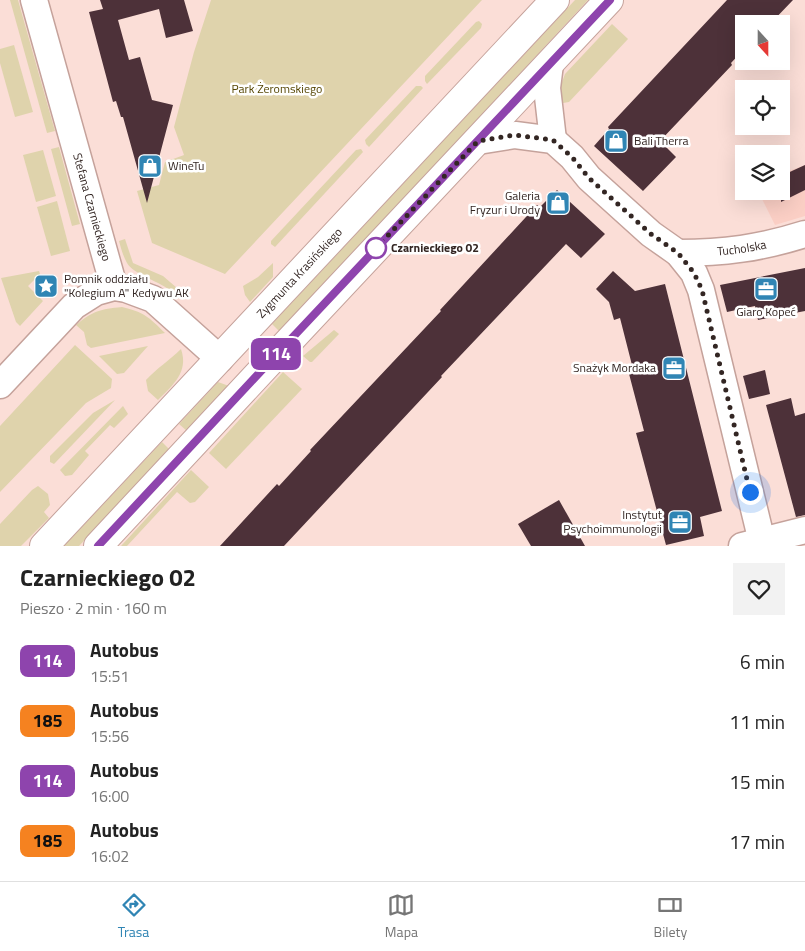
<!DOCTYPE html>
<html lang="pl">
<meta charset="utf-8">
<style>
:root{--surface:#fff;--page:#f2f2f2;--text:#222;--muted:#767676;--line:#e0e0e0;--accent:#3085b4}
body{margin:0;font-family:"Titillium Web",sans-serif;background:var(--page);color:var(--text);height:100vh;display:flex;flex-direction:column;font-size:19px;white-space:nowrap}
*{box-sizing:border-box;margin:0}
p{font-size:16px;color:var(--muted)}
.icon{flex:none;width:28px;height:28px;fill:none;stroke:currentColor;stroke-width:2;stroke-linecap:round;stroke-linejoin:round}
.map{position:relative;height:546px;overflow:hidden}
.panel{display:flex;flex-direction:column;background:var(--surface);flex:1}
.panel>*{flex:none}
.badge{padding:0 10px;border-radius:8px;font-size:18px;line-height:32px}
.needle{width:32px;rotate:159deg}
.controls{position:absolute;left:735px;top:15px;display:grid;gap:10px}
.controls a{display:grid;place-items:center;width:55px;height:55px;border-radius:0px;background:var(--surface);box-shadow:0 5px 20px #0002;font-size:25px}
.you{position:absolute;width:25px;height:25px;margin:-12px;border:4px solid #fff;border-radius:50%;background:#1a73e8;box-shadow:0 0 0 8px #1a73e833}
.map>.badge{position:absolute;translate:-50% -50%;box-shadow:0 0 0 2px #fff}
.round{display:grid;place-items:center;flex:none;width:52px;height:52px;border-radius:0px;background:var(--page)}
.summary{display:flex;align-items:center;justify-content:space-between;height:85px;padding:0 20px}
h1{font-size:24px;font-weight:700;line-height:38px}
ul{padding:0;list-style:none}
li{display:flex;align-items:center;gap:15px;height:60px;padding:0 20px}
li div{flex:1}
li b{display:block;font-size:19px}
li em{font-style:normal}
li .badge{min-width:55px;font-weight:700;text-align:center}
.tab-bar{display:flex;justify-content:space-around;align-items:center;height:70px;border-top:1px solid var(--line);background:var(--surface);font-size:14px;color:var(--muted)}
.tab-bar a{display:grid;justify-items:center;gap:2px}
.tab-bar .on{color:var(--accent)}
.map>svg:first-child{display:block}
.built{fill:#fbcfc5}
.green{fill:#dfd3ac}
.building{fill:#4d3139}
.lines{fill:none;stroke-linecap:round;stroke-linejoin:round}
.street-casing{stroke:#c5a29b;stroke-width:29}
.secondary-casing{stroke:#c5a29b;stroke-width:30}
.street{stroke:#fff;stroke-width:26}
.secondary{stroke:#fff;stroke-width:28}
.line-casing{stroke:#fff;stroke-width:11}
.line{stroke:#8e44ad;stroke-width:8}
.walk{stroke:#332623;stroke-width:5;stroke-dasharray:0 9}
.stop-dot{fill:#fff;stroke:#8e44ad;stroke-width:2.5}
.labels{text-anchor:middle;stroke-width:5;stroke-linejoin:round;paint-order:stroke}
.park-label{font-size:12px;fill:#554502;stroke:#fff}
.poi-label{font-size:12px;fill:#332623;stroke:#fff;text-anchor:start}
.street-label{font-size:12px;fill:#332623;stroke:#fff}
.stop-label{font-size:12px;font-weight:bold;fill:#332623;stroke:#fff;text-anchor:start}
</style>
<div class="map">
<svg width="805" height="546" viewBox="0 0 805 546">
<rect width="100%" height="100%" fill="#fbded7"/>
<polygon class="built" points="805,165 805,216 775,225 758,191 781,191 781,174"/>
<g class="green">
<polygon points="10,0 18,0 55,131 47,133"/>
<polygon points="211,0 482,0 225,274 152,243 137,191 159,185 165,162 184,155 174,127 194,52"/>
<polygon points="575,0 588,0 280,332 272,324"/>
<polygon points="479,21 482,24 481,28 427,84 425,81 425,76 476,22"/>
<polygon points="612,24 628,39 569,102 563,103 559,102 559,90 565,74"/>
<polygon points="14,45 33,112 15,117 0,63 0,49"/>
<polygon points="416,86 421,86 423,88 369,147 366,144 365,140"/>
<polygon points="59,147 80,224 72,226 51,149"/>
<polygon points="361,149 363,152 275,247 271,244 271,241 356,150"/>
<polygon points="43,150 56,196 36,202 23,155"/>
<polygon points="57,201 70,251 51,256 37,207"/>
<path d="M125,239L133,263L163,276L177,288L172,292C160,281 134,275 127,263C123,256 121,248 119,241Z"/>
<polygon points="273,263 273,277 250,302 245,295 243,286 258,277"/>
<polygon points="39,271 40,274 28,286 43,301 20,326 16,322 1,278"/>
<path d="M122,307C144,312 149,317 165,333L91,348L87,345L84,332L76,325C93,311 100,309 122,307Z"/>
<polygon points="334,330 339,334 312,362 310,362 303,356"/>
<polygon points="75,345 112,379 111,388 86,403 0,492 0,426"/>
<polygon points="148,346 124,373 117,374 99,356"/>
<path d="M181,349C189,372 173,385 158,400L148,391L146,380C157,368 170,360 181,349Z"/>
<polygon points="283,372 302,389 226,469 209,453"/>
<polygon points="218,382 229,386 187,431 179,424"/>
<polygon points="115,400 54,464 50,462 50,456 93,413"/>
<polygon points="123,406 128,414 114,428 110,425 85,451 89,455 72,475 65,476 60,470"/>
<polygon points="162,442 170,450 79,546 64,546"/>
<polygon points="191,470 209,487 195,502 190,503 177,492 127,546 121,546"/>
<polygon points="38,486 48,494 50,505 44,512 49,518 21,546 0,546 0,524 32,490"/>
</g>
<g class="building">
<polygon points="100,0 184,0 193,31 166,38 159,9 118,20 129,60 140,57 152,100 173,105 147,203 123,117 121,117 116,101 113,102 89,12 103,9"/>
<polygon points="727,0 793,0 770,24 744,24 744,49 731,63 732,65 660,141 676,157 643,191 594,146 609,129 608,127"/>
<polygon points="805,165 805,190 781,202 781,176"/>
<polygon points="557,190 605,234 581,258 566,244 441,376 442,377 284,546 220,546 277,484 279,486 311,451 310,450 441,311 440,310 537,205 540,207"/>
<polygon points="805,268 805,311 758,320 755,306 727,312 720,285"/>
<polygon points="613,271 635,291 665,284 722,511 700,517 704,536 666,545 636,433 644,431 628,370 633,369 620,318 614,320 609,302 596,289"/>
<polygon points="765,370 770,394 749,399 743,376"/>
<polygon points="791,398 795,416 805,413 805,515 796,517 766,405"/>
<polygon points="559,500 585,546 531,546 518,524"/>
</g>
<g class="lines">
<g class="street-casing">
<g id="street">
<path id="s1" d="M34,0L114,287"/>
<polyline points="550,64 547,88 553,140"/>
<polyline points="478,141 515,135 553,140 572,157 589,178 651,234 678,253 694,273 701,290 763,546"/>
<path id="s2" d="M678,253C723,253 761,248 805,234"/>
<polyline points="0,385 74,306 96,292 114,287 126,289 153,299 220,359"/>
<polyline points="742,546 805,530"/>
</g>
</g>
<g class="secondary-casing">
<g id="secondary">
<path id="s3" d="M44,546L555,0"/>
<polyline points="98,546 276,355 609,0"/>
</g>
</g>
<use href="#street" class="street"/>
<use href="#secondary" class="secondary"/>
</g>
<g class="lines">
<g class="line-casing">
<polyline id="line" points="98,546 276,355 610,0"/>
</g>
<use href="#line" class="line"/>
<polyline class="walk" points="376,248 478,141 515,135 553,140 572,157 589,178 651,234 678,253 694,273 702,290 750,492"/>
</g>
<defs>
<g id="shop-square" transform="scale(1.25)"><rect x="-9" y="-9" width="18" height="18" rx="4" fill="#3085b4" stroke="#fff"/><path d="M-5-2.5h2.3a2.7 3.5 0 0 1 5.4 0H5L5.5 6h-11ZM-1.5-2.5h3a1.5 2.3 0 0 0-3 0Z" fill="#fff"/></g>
<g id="sight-square" transform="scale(1.25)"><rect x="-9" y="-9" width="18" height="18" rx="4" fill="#3085b4" stroke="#fff"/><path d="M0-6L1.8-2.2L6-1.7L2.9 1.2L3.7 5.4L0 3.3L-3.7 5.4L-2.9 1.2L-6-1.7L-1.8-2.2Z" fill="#fff"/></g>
<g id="office-square" transform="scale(1.25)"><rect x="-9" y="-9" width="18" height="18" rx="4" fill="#3085b4" stroke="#fff"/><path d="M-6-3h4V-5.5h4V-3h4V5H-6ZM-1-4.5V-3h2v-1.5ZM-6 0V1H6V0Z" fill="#fff"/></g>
</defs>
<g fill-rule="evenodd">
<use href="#shop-square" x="616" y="141"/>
<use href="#shop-square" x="150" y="166"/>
<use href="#shop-square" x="558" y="203"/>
<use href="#sight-square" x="46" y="286"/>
<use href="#office-square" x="766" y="289"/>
<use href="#office-square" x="674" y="368"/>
<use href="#office-square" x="680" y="522"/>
</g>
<circle class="stop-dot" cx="376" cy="248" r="10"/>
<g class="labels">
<g class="park-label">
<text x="277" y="93">Park Żeromskiego</text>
</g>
<g class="poi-label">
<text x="634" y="145">Bali Therra</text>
<text x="168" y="170">WineTu</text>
<text x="540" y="200" text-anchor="end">Galeria<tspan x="540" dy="14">Fryzur i Urody</tspan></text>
<text x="64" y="283">Pomnik oddziału<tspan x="64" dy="14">"Kolegium A" Kedywu AK</tspan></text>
<text x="766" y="316" text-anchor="middle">Giaro Kopeć</text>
<text x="656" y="372" text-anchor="end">Snażyk Mordaka</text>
<text x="662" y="519" text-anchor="end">Instytut<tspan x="662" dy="14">Psychoimmunologii</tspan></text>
</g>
<g class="street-label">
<text dy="4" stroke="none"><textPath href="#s1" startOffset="215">Stefana Czarnieckiego</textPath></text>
<text dy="4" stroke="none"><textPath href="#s2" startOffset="64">Tucholska</textPath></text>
<text dy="4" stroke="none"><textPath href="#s3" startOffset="374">Zygmunta Krasińskiego</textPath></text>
</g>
<g class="stop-label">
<text x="391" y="252">Czarnieckiego 02</text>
</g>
</g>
</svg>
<div class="controls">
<a><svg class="needle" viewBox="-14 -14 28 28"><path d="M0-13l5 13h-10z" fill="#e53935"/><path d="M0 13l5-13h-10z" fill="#767676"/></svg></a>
<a><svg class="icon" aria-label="locate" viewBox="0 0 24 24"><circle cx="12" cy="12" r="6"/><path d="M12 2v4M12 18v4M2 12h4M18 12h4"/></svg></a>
<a><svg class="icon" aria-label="layers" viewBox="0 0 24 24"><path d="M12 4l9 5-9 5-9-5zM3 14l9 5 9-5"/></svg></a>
</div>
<div class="you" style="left:750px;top:492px"></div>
<b class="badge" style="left:276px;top:354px;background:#8e44ad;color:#fff">114</b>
</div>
<section class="panel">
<div class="summary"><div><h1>Czarnieckiego 02</h1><p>Pieszo · 2 min · 160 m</p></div><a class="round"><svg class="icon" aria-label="heart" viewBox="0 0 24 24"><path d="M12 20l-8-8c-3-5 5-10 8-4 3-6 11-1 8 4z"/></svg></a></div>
<ul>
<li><span class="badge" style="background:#8e44ad;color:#fff">114</span><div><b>Autobus</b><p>15:51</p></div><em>6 min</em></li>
<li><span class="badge" style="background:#f58220;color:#111">185</span><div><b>Autobus</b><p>15:56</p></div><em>11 min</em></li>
<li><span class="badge" style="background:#8e44ad;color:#fff">114</span><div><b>Autobus</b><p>16:00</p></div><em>15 min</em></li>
<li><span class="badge" style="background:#f58220;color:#111">185</span><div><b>Autobus</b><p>16:02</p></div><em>17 min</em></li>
</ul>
</section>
<nav class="tab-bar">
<a class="on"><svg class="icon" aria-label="directions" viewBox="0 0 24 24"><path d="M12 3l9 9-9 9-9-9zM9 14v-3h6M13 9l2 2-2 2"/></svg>Trasa</a>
<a><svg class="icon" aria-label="map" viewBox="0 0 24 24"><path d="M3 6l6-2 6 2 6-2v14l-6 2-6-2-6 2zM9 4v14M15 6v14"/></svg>Mapa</a>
<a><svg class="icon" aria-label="tickets" viewBox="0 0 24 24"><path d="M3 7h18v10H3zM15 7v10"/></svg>Bilety</a>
</nav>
